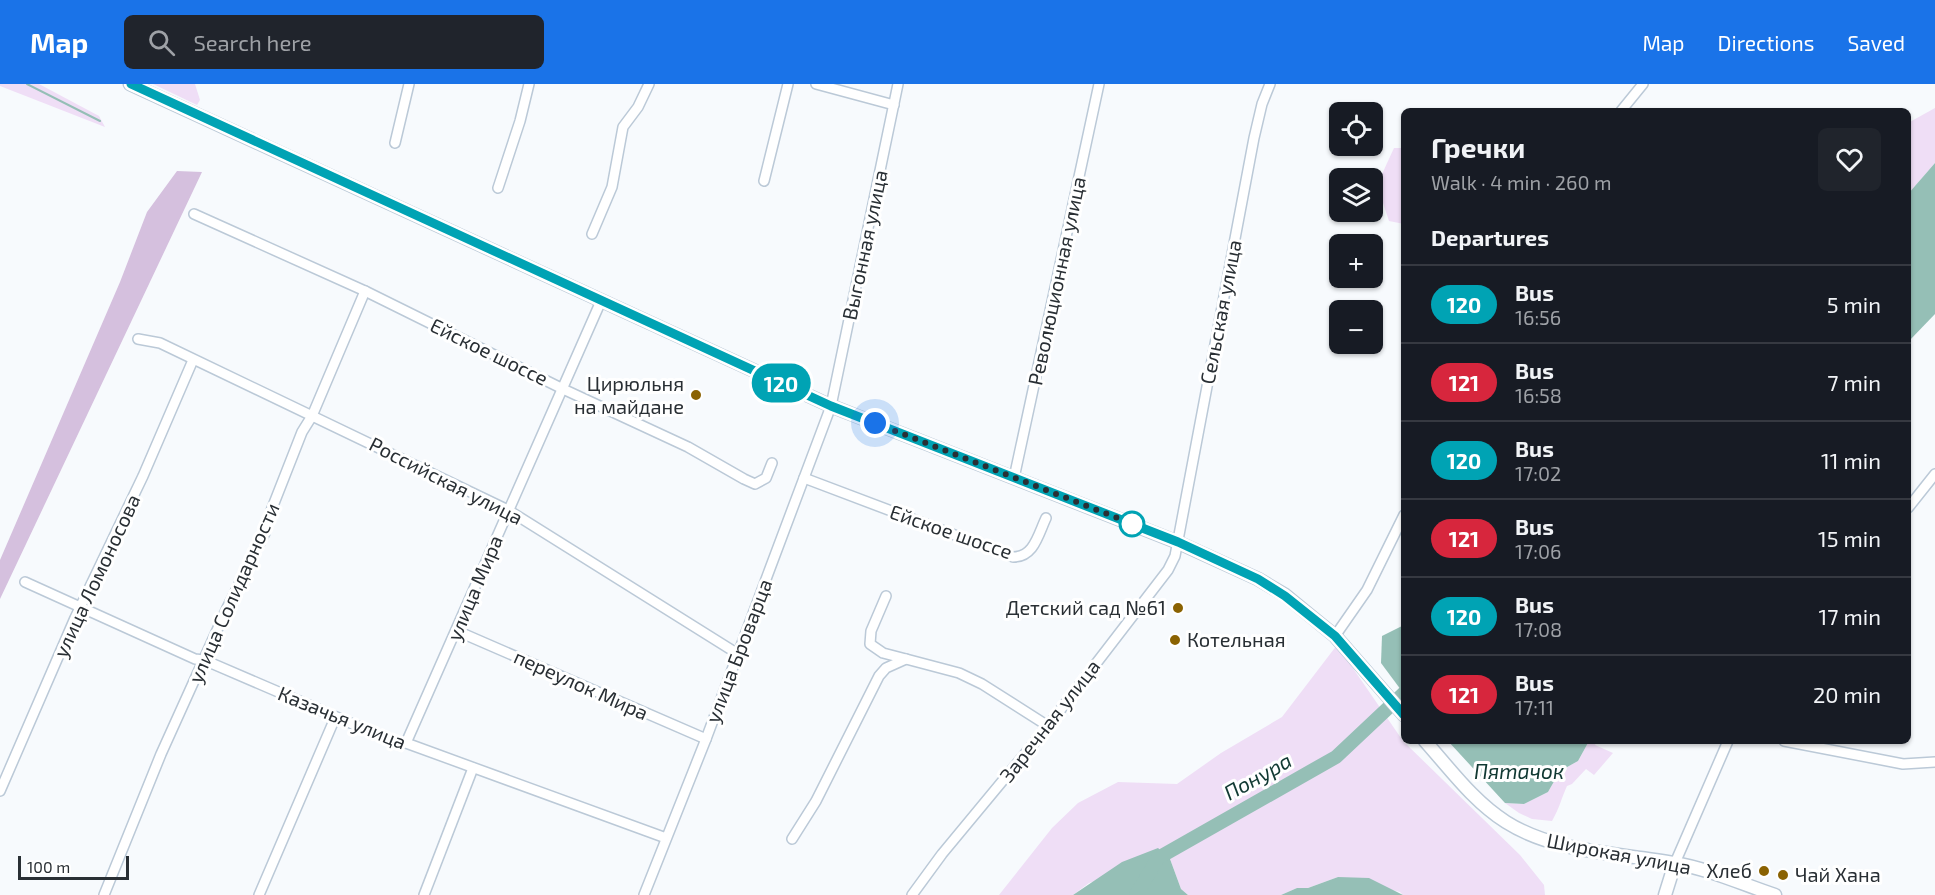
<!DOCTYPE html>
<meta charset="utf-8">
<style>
:root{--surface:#171b24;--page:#20242c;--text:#f1f3f6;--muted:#9ea1a6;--line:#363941;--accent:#1a73e8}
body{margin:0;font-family:"Exo 2",sans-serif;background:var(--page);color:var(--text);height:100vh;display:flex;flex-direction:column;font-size:22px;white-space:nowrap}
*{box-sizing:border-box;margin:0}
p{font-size:20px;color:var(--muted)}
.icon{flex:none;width:33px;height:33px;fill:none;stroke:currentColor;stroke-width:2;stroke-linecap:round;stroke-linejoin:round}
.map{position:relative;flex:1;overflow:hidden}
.details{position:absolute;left:1401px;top:24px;width:510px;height:636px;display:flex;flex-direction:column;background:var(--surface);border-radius:9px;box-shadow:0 2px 4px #0004}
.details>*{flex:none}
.badge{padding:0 12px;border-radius:20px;font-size:21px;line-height:39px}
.tools{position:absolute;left:1329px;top:18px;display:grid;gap:12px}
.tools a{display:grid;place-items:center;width:54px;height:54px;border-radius:9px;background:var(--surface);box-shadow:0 2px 4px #0004;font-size:30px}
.scale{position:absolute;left:18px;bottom:15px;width:111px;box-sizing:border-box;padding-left:6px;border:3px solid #292f34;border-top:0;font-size:16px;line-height:21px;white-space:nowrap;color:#292f34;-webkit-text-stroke:4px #fff;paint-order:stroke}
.you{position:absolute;width:30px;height:30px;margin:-15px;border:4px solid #fff;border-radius:50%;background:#1a73e8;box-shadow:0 0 0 9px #1a73e833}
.map>.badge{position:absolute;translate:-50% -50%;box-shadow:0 0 0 3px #fff}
h2{padding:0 30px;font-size:22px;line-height:54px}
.round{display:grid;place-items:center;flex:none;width:63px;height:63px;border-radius:9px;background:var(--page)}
.headline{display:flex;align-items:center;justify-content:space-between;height:102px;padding:0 30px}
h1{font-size:28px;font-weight:700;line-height:45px}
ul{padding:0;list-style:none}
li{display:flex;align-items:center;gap:18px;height:78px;padding:0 30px;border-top:2px solid var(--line)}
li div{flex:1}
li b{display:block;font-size:22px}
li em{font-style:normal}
li .badge{min-width:66px;font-weight:700;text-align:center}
header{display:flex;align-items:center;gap:36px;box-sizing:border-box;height:84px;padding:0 30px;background:var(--accent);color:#fff}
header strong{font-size:28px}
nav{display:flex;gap:33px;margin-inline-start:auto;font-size:21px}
.search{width:420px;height:54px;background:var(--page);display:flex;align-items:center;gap:15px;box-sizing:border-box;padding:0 21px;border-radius:9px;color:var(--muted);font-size:22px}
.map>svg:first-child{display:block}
.green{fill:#efdef6}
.forest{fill:#d5c0de}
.water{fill:#95bfb6}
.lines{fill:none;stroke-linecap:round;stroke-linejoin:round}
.stream{stroke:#95bfb6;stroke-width:2}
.river{stroke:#95bfb6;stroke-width:14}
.minor-casing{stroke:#bbc9d7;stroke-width:12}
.major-casing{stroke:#bbc9d7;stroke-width:15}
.minor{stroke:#fff;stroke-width:9}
.major{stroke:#fff;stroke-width:12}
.line-casing{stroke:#fff;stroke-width:14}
.line{stroke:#00a3b4;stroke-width:9}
.walk{stroke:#292f34;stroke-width:6;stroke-dasharray:0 10.8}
.poi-dot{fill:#8a6202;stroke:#fff;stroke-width:2}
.stop-dot{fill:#fff;stroke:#00a3b4;stroke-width:3}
.labels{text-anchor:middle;stroke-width:6;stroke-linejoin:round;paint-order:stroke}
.street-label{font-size:20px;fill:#292f34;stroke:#fff}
.poi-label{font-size:20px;fill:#292f34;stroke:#fff;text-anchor:end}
.water-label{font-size:21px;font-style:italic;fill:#113933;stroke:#fff}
</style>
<header>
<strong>Map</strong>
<div class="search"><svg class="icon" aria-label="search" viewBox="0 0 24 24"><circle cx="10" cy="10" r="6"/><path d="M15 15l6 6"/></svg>Search here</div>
<nav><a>Map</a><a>Directions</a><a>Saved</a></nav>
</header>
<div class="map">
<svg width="1935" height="811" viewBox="0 0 1935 811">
<rect width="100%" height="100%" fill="#f7fafd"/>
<g class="green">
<polygon points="0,0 39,0 99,32 105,43 0,2"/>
<polygon points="153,0 195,0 200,16 197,21"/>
<polygon points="1935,24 1935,79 1908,110 1908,39"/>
<polygon points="1394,64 1404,64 1404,140 1389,137 1377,101"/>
<polygon points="1337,561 1403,657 1520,771 1544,801 1545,811 1403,811 1400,808 1338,793 1308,804 1297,804 1281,811 1188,811 1181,805 1170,775 1089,799 1073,811 999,811 1052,744 1078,719 1118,698 1177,700 1221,669 1282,633"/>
<path d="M1589,657H1597L1595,661L1613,669L1594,691L1586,685L1572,700L1567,702C1561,715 1560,723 1552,737L1532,735L1519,729L1505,719L1524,720L1548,708L1560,687L1578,677Z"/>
</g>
<polygon class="forest" points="177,87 202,88 0,515 0,476 120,198 147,128"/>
<g class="water">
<polygon points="1935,79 1935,230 1908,258 1908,110"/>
<polygon points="1404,541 1404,610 1381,579 1382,552"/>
<polygon points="1448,657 1589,657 1578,677 1560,687 1548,708 1524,720 1505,719"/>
<polygon points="1158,764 1170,775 1181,805 1188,811 1073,811 1122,778"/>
<polygon points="1338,793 1369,794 1403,811 1281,811 1297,804 1308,804"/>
</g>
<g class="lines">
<polyline class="stream" points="27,0 100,37"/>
<polyline class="river" points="1136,811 1158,774 1336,673 1404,609"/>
<g class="minor-casing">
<g id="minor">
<polyline points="816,0 894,21"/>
<polyline points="1621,27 1643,0"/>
<polyline points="395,59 409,0"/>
<polyline points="764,97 788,0"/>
<polyline points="498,104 520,37 529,0"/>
<polyline points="194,130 365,207 563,305 688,363 744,395 755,400 766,394 772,379"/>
<polyline points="592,150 612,103 623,43 638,23 649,0"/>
<polyline points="138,255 160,259 508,426 738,570"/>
<path d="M804,394L1013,473C1034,473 1038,451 1046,434"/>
<polyline points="1014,394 1099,0"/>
<polyline points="1908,424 1935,390"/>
<polyline points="25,498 195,575 204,576 390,656 406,659 666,754"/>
<polyline points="886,512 871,547 870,560 883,569 906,575"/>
<polyline points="457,547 706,655"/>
<polyline points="1335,552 1367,506 1404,431"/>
<polyline points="1784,657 1903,680 1935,678"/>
<polyline points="406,659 601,217"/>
<polyline points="0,707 75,534 143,392 193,276"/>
<polyline points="792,755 816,717 879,592 886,584 906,575 959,589 982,600 1048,642"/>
<polyline points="1675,779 1728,657"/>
<polyline points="104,811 161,670 227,524 265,449 271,427 302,348 312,332 365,207"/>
<polyline points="259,811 335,634"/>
<polyline points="424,811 473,684"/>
<polyline points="644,811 706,655 831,322 898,0"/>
<polyline points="912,811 942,770 1048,642 1168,486 1175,472 1254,54 1262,20 1270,0"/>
</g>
</g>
<g class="major-casing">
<g id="major">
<polyline points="130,0 831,322 1177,458 1258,495 1285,511 1335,552 1404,631"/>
<path d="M1425,657C1450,685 1474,718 1506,738C1555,769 1619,769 1674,779C1709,785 1742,800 1775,811"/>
<polyline points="1665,811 1675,779"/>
</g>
</g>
<use href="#minor" class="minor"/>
<use href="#major" class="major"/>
</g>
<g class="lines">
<g class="line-casing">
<polyline id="line" points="131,0 831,322 1178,458 1258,495 1285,512 1335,552 1404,631"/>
</g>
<use href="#line" class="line"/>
<polyline class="walk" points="875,339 1138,442 1132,440"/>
</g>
<g class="poi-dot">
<circle cx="696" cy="311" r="6"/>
<circle cx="1178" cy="524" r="6"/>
<circle cx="1175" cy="556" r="6"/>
<circle cx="1764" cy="787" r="6"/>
<circle cx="1783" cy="791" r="6"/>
</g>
<circle class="stop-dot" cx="1132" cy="440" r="12"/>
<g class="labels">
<g class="street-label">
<text transform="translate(865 161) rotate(-78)" y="7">Выгонная улица</text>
<text transform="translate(1057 197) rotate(-78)" y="7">Революционная улица</text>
<text transform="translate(1221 228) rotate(-79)" y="7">Сельская улица</text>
<text transform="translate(489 268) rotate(26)" y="7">Ейское шоссе</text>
<text transform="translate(446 397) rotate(27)" y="7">Российская улица</text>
<text transform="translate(951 448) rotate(19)" y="7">Ейское шоссе</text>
<text transform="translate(97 492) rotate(-65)" y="7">улица Ломоносова</text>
<text transform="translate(475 504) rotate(-67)" y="7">улица Мира</text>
<text transform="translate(234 509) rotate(-66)" y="7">улица Солидарности</text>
<text transform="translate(739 567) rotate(-69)" y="7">улица Броварца</text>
<text transform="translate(581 601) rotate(24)" y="7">переулок Мира</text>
<text transform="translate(342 634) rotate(22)" y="7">Казачья улица</text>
<text transform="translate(1050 637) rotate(-52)" y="7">Заречная улица</text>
<text transform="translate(1619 770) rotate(11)" y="7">Широкая улица</text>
</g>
<g class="poi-label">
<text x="684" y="307">Цирюльня<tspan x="684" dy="23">на майдане</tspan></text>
<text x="1166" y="531">Детский сад №61</text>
<text x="1187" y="563" text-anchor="start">Котельная</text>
<text x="1752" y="794">Хлеб</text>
<text x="1795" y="798" text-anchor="start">Чай Хана</text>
</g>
<g class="water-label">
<text x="1519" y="695">Пятачок</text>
<text transform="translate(1258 693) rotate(-29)" y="7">Понура</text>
</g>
</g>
</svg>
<div class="tools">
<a><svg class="icon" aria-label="locate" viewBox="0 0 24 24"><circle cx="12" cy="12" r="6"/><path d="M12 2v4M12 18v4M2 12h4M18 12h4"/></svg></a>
<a><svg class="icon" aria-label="layers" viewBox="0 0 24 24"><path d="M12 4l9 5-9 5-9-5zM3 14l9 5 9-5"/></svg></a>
<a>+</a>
<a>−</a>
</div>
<div class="scale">100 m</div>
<div class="you" style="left:875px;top:339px"></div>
<b class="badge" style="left:781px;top:299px;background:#00a3b4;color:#fff">120</b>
<section class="details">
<div class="headline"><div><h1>Гречки</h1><p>Walk · 4 min · 260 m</p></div><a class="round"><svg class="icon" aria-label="heart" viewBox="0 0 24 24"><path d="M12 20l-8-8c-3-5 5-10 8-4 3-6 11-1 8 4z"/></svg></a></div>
<h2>Departures</h2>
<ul>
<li><span class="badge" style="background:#00a3b4;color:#fff">120</span><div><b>Bus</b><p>16:56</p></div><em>5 min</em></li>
<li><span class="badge" style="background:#d7263d;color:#fff">121</span><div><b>Bus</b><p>16:58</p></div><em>7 min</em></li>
<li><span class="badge" style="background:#00a3b4;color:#fff">120</span><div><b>Bus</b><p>17:02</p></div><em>11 min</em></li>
<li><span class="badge" style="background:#d7263d;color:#fff">121</span><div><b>Bus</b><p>17:06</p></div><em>15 min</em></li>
<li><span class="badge" style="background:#00a3b4;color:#fff">120</span><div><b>Bus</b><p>17:08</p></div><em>17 min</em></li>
<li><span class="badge" style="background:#d7263d;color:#fff">121</span><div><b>Bus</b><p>17:11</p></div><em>20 min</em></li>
</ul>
</section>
</div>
